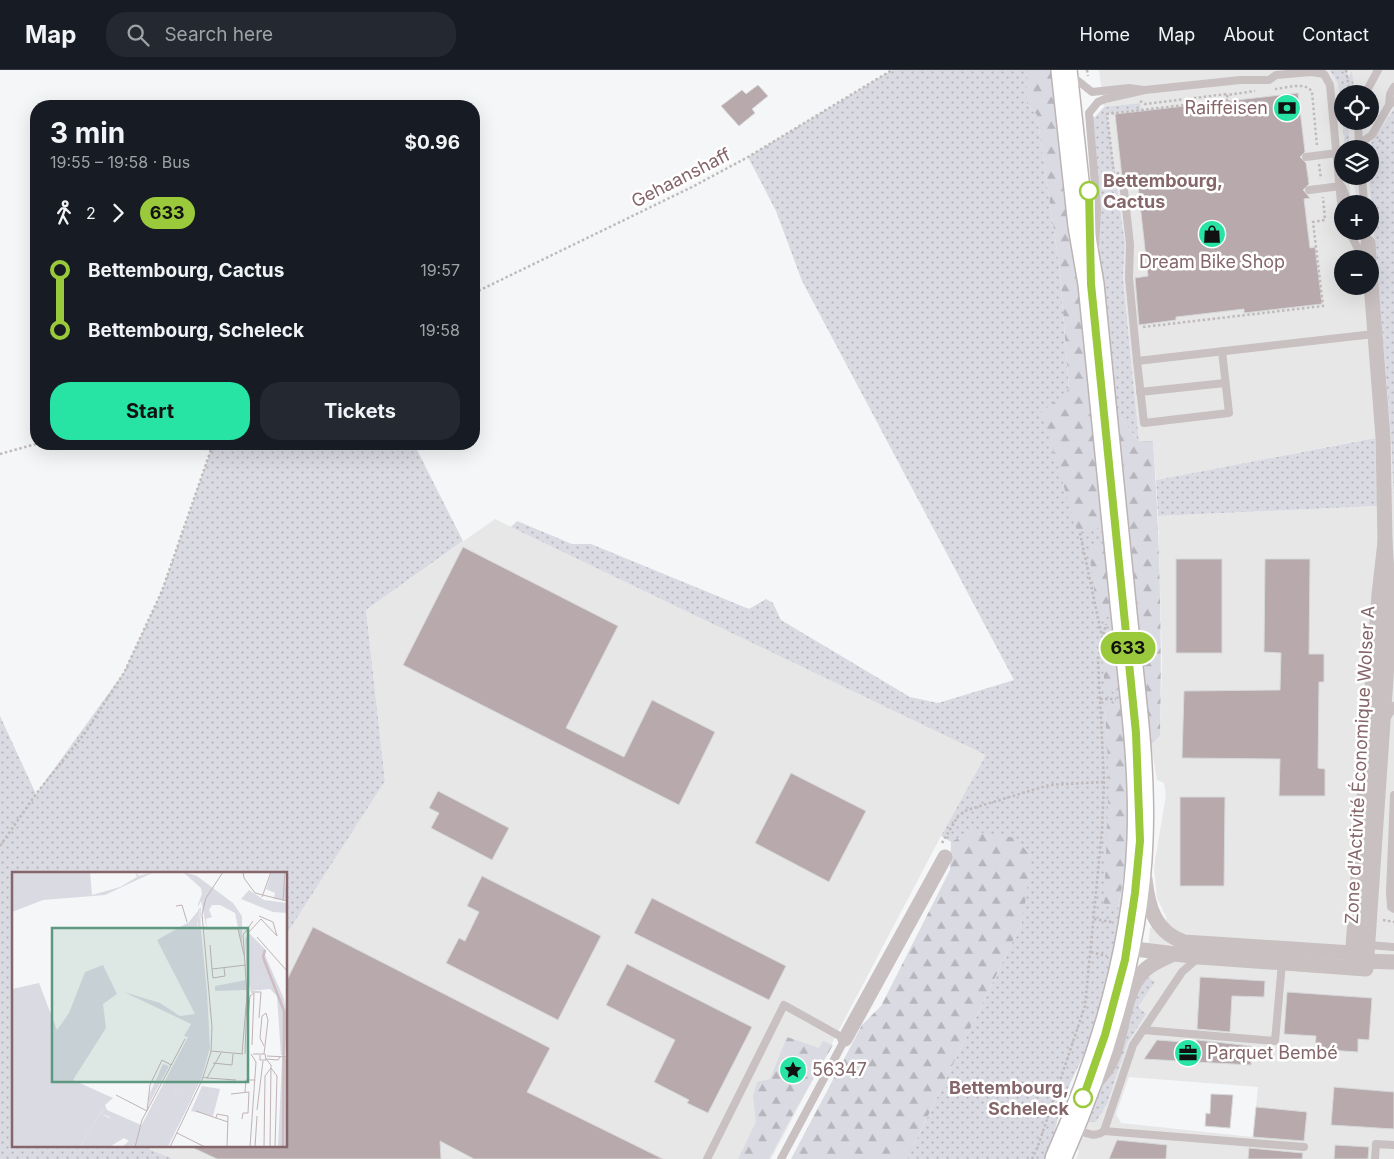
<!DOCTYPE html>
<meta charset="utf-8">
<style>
:root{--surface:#171b24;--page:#242831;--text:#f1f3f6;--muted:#9ea1a6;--line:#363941;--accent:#27e4a4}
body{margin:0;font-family:Inter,sans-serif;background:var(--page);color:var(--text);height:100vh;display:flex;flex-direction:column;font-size:19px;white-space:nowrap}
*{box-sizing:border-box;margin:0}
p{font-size:16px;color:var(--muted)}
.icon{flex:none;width:28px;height:28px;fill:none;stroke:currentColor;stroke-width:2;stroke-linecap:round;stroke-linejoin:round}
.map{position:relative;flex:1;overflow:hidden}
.sheet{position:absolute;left:30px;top:30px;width:450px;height:350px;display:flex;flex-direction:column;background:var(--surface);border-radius:20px;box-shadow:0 5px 20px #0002}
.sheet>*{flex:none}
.badge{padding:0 10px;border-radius:16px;font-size:18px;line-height:32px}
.fabs{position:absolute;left:1334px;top:15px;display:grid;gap:10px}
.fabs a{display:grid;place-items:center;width:45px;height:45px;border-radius:50%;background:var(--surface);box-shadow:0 5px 20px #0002;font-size:25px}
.map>.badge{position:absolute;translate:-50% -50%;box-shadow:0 0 0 2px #fff}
.legs{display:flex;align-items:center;gap:8px;height:55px;padding:0 20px;font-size:16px}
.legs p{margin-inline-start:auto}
.head{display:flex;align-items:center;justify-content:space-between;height:85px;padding:0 20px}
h1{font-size:28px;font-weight:700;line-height:38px}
.button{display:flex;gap:10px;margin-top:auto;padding:10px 20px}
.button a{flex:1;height:58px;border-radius:20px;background:var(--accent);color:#111;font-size:20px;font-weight:700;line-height:58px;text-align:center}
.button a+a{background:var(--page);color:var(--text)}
ul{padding:0 20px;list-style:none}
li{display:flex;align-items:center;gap:18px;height:60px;font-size:19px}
li i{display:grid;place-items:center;width:8px;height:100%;margin:0 6px;background:currentColor}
li i::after{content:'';width:12px;height:12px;margin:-6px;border:4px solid;border-radius:50%;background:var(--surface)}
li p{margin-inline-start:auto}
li:first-child i{background:linear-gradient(#0000 50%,currentColor 0)}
li:last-child i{background:linear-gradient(currentColor 50%,#0000 0)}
header{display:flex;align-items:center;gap:30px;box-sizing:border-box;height:70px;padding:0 25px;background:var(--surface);border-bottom:1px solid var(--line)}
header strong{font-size:24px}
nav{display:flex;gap:28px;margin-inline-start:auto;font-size:18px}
.search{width:350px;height:45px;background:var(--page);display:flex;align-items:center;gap:12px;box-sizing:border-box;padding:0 18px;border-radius:20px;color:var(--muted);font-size:19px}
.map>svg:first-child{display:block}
.built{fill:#e7e7e8;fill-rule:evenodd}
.grass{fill:url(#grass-dots)}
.forest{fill:url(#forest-firs)}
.building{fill:#b7a9ac;stroke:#d6d8d9}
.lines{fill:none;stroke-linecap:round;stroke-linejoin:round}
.primary-casing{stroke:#bcb4b5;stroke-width:28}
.path{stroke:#c0babb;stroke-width:2.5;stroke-dasharray:2.5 2.5;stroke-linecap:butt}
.service{stroke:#c8c0c1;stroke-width:8}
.minor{stroke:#c8c0c1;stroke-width:15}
.primary{stroke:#fff;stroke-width:25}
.line-1-casing{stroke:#fff;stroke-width:11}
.line-1{stroke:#9aca3c;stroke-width:8}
.stop-1-dot{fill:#fff;stroke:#9aca3c;stroke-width:2.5}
.labels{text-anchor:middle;stroke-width:5;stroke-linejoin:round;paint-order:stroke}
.poi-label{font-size:18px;fill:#85666a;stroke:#fff;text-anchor:start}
.street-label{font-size:18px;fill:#85666a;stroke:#fff}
.stop-label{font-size:18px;font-weight:bold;fill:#85666a;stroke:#fff;text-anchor:start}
.inset-river{fill:none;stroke:#cdbdc2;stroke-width:2.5}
.inset-road{fill:none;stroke:#c1b3b6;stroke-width:1}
.view{fill:#5f9881;fill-opacity:0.15;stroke:#5f9881;stroke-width:2.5}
.inset-edge{fill:none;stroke:#85666a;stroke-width:2.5}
</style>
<header>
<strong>Map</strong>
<div class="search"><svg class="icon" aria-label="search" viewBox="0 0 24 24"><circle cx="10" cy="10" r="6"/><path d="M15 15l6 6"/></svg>Search here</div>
<nav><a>Home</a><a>Map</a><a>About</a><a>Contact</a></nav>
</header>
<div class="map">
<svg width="1394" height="1089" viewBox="0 0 1394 1089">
<defs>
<pattern id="grass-dots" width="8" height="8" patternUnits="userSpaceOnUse" patternTransform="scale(1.25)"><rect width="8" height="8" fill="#dadae3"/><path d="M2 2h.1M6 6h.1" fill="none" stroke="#b6b5bc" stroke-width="1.8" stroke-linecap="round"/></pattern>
<pattern id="forest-firs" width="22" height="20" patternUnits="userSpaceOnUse" patternTransform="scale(1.25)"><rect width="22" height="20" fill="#dadae3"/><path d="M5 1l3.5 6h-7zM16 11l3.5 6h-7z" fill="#b6b5bc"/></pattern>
</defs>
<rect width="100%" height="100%" fill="#f4f6f7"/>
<g class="built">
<path d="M1099,0H1330L1338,14L1345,79H1342V106H1348L1351,127L1356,126L1353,106H1369L1391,366L1394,433V1089H1076L1079,1080L1074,1078L1087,1048L1096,1052L1107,1034L1128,972L1145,944L1137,937L1154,912L1147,906L1150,896L1147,888L1150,858L1167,849L1157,828L1154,797L1166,725L1164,713L1157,710L1151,675L1160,666L1162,591L1158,446L1377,436L1374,368L1156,410L1153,371H1139L1123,208L1125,174L1107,44L1141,39L1139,33L1104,37ZM1342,134H1370V161H1342ZM1342,189H1370V216H1342ZM1129,1007L1258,1017L1253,1067L1121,1053L1116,1044Z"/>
<polygon points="1346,0 1394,0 1394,39 1367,79 1350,79 1348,51 1370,51 1370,24 1348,24 1348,18 1353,17 1352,3 1347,8"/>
<polygon points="495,449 987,685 941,766 771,1089 173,1089 149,1079 151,1075 286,1075 286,865 385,711 366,540"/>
</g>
<g class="grass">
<path d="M892,0H1027V35L1037,45L1060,202L1069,320L1042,343L1104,457L1122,618L1123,636L1114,634L1105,638L1118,838L1123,815C1118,867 1110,920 1091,968C1082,992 1068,1013 1061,1038C1055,1055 1054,1072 1047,1089H907L1022,852L972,761L951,772L941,766L986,685L511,457L517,451L572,474H591L749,539L766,529L773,533L781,550L910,627L938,633L1014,610L802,211L776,141L748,87Z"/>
<polygon points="1330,0 1346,0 1348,8 1352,2 1354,17 1349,18 1348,24 1342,24 1342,51 1348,51 1350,79 1345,79 1338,14"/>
<polygon points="1140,33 1141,40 1107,44 1125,174 1123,208 1139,371 1120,348 1114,348 1097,183 1100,138 1092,47 1095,47 1104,37"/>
<polygon points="1394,39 1394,433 1391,366 1369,106 1370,79 1367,79"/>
<polygon points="1375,368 1377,436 1158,446 1156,410"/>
<polygon points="213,374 414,374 463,471 366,540 385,711 286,865 286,803 14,803 14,1075 151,1075 149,1079 173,1089 0,1089 0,646 36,724 124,602 162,521"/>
<polygon points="1147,906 1155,912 1138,937 1146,944 1128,972 1107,1034 1096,1052 1089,1052 1087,1048 1096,1025 1111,1000 1131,937"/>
</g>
<g class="forest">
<polygon points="1027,0 1053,0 1064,129 1072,154 1104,457 1077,461 1042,342 1069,319 1060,202 1037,45 1027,35"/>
<path d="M1114,348H1120L1139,371H1153C1160,469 1162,567 1160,666L1151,675Z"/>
<polygon points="1096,474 1106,475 1112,527 1108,547 1098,547 1089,482"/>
<polygon points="1114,566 1122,618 1113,622 1105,618 1102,585 1109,567"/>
<path d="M1114,634L1123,636C1127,703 1133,772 1118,838L1104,836L1109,710L1105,637Z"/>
<polygon points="971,761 1016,768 1032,788 1022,852 907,1089 791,1089 862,955 881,936 950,800 951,772"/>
<polygon points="787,967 819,978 823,971 833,975 797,1037 769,1089 738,1089 756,1052 753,1026 757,1012 770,1009"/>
</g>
<g class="building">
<polygon points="758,15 768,26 752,39 755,43 739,56 721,36 742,20 746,24"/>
<polygon points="1298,23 1305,82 1300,87 1306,93 1309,114 1303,120 1310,128 1304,129 1310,178 1315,177 1322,234 1244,243 1244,239 1176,247 1176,250 1139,255 1135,208 1148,206 1138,116 1123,116 1115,44"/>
<polygon points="463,477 618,556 566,658 624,687 652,630 715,662 679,735 403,595"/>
<rect x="1176" y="489" width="46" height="94"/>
<polygon points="1265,489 1310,489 1309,584 1324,584 1324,612 1319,612 1318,698 1325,699 1325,726 1279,726 1280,689 1182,688 1184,621 1280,620 1281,583 1264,582"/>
<polygon points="791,703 866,741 829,812 755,773"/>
<polygon points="438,721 509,758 492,790 431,758 439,743 429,738"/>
<polygon points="1180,727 1225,727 1224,816 1180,816"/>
<polygon points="482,806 601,866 558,950 446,893 459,868 465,871 479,842 467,836"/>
<polygon points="652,828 786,896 769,930 634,863"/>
<polygon points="313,857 550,978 527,1022 663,1089 474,1089 440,1071 441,1089 217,1089 187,1075 286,1075 286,912"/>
<polygon points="627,894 752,957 708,1043 687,1033 689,1030 654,1012 675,970 606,935"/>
<polygon points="1200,907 1265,911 1264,927 1232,926 1230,962 1197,959"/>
<polygon points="1287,922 1372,928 1369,970 1358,969 1358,982 1315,979 1316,966 1284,964"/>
<polygon points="1157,970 1196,973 1197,970 1251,976 1251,995 1144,989"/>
<polygon points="1334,1017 1394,1022 1394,1059 1331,1055"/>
<polygon points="1211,1024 1233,1025 1230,1058 1205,1056 1206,1043 1210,1044"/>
<polygon points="1256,1037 1307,1042 1304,1071 1253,1067"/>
<polygon points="1117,1070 1167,1075 1166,1089 1109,1089"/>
<polygon points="1335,1075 1369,1077 1368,1089 1334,1089"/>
<polygon points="1249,1078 1303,1083 1302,1089 1248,1089"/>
</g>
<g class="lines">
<g class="primary-casing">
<path id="primary" d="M1058,1089C1102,989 1136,880 1140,770C1143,695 1132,618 1124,543C1113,433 1102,324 1091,214L1081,156L1064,0"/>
</g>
<g class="path">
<polyline points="1087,0 1088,6"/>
<polyline points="1346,0 1350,24"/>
<path d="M1275,19C1286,18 1306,11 1312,22L1317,76"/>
<polyline points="1140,31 1145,34 1227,24"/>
<polyline points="1379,70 1384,74"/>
<polyline points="1319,94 1321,109"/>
<polyline points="1119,114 1118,103 1114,104 1107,44 1228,30 1227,25 1255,21"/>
<polyline points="474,223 692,117 748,87 892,0"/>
<polyline points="1143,257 1323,236 1313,152 1325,150 1323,127"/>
<polyline points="0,384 36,374"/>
<polyline points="1080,463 1102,567"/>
<polyline points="1100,629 1116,629"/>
<polyline points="942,773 958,746 967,740 1049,715 1104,712"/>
<polyline points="0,776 36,724 85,663 124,603 162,521 213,374"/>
<polyline points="1094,849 1112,852"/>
<polyline points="1383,850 1394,852"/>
<polyline points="1091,882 1107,886"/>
<polyline points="1032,1089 1038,1076 1085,936 1102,760 1104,712 1098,589 1106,554"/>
</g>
<g class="service">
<polyline points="1077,10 1092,22 1129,18 1143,20"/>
<polyline points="1365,24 1378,0"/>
<polyline points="1389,35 1390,24 1394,17"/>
<polyline points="1358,51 1359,77"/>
<polyline points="1359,74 1372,65 1389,35 1394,31"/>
<polyline points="1306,87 1337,83"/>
<polyline points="1362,106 1364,134"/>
<polyline points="1342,117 1349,134"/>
<polyline points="1309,120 1341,116"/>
<polyline points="1124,121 1130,174 1129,208 1137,291"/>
<polyline points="1349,161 1363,189"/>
<polyline points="1360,161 1368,173"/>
<polyline points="1095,177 1097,139 1089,43 1098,32 1105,29 1145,20 1240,10 1269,10 1276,5 1311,2 1324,4 1330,15 1342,143"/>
<polyline points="1222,281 1229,343 1144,353 1137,291 1374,264"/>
<polyline points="1140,322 1225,313"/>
<polyline points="1386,649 1394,636"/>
<polyline points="1394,725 1390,823 1391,837 1394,839"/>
<polyline points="1368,875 1394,877"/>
<polyline points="1143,960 1275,971 1282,893"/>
<path d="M1074,1058C1084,1062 1094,1069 1104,1061L1133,975L1182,902L1198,888"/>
<polyline points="1104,1061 1304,1077"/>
<polyline points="707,1089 784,935 845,969 781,1089"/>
<polyline points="1375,1089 1376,1074 1394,1075"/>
</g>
<g class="minor">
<polyline points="1368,173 1369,189"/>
<polyline points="1370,201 1383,367 1385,472"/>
<path d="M1145,809C1148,837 1155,862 1184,872L1352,883"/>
<polyline points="1127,878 1199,887 1366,899 1390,550 1385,472 1379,524 1352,890"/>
<polyline points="1358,891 1394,892"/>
<polyline points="845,969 945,787"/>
<path d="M1095,1013C1099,1008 1104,1003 1107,998C1124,969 1120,930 1141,904C1149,894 1163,889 1174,884"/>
</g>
<use href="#primary" class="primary"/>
</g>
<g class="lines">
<g class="line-1-casing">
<polyline id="line-1" points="1083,1028 1105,965 1125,890 1135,823 1140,771 1136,663 1091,214 1089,121"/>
</g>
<use href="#line-1" class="line-1"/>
</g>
<defs>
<g id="bank-disc" transform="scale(1.4375)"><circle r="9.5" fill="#27e4a4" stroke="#fff"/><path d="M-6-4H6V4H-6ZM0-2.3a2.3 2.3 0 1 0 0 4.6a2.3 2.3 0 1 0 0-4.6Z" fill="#111"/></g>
<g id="shop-disc" transform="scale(1.4375)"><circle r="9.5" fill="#27e4a4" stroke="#fff"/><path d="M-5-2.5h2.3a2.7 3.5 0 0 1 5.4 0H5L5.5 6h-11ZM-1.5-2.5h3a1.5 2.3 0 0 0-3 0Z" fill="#111"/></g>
<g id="office-disc" transform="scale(1.4375)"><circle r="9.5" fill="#27e4a4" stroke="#fff"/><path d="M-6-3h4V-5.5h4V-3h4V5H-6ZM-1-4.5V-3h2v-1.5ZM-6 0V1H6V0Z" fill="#111"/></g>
<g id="sight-disc" transform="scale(1.4375)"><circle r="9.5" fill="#27e4a4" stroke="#fff"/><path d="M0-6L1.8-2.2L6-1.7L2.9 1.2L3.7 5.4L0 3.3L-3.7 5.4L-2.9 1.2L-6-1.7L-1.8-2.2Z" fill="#111"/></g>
</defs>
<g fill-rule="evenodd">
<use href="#bank-disc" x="1287" y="38"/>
<use href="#shop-disc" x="1212" y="164"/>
<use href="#office-disc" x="1188" y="983"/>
<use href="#sight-disc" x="793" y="1000"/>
</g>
<g class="stop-1-dot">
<circle cx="1089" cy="121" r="9"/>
<circle cx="1083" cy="1028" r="9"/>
</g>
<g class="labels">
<g class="poi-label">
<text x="1268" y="44" text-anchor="end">Raiffeisen</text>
<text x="1212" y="198" text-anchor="middle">Dream Bike Shop</text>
<text x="1207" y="989">Parquet Bembé</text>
<text x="812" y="1006">56347</text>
</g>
<g class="street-label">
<text transform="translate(681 108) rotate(-27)" y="6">Gehaanshaff</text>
<text transform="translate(1360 695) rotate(-87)" y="6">Zone d'Activité Économique Wolser A</text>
</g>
<g class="stop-label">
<text x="1103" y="117">Bettembourg,<tspan x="1103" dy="21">Cactus</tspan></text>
<text x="1069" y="1024" text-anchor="end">Bettembourg,<tspan x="1069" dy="21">Scheleck</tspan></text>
</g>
</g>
<g transform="translate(12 802)">
<rect width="275" height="275" fill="#f4f6f7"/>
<path d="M0,0H78L80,23L108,15L125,5L123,0L127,4L142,0L93,23L31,28L0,40ZM171,0L185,4L221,31L230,44V74L223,41L208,33H200L197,38L200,45L194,47L195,58L189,29L186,35V38L189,35V59L188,37L185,53L195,121L198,176L189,207L156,275H155L179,226L163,219L185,167L172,164L179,152L112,120L148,131L168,144L183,142L145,68L177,50L186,39V32L190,22L189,16ZM260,0H272L275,28L262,27L263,21L254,17ZM237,18L252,28L275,31V41L261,40L229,27ZM237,61L254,78L253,83L272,127L275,144L273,183L272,139L258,104H242L246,113L244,117L239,118L238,114L236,118L233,67ZM91,93L105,122L91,132L94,156L61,208L101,226L93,233L95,238L129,253L127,259L89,241L91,236L68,275H0V117L27,111L45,158L57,141L73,100ZM234,108V118L203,119V114ZM190,214L208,217L201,244L179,239ZM268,232L271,237V268H274V275H266Z" fill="#dadae3"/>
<path d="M187,37L195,121H192L187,104L191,101L185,61ZM236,100L258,104L264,116L272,139V183H269L265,124L258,117L238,119V114L239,118L243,117L246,113L242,105H237ZM177,163L185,167L184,176L163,219L180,226L155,275H110L117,269L112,266L99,274L68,275L91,236L89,241L97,246L101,242L127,258ZM270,186L275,187L274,268H271V237L268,232ZM151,192L157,194L136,234L138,221Z" fill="#dadae3"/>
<path class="inset-river" d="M253,78L251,85L272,139L271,275"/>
<path class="inset-road" d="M231,0L232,6L243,21L275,29M250,25L259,0M271,29L273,0M164,34L170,33L175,50M247,44L261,50L265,64M192,57H226L232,83M236,61L249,47L265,64M245,65L275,99M198,73L200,97M212,96L213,104L201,106L200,97L234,93M239,120H249L247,146M235,123L231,63L241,49M236,146L238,124L242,121L240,173M252,174L248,166L250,144L254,141L256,148L252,182M199,179L231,182M230,182L235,123L233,182M241,182H253L254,188H248V183M255,184L275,185M254,187L259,193L258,275M254,187L266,188L268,185M201,191L220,193L221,182M191,205L195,206L209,181M195,206L224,208M233,220L234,208H243M219,222L237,220L236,241H231L230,247M104,223L135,239L138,213L150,188L159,193M245,238L251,189M184,239L204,246M165,261L193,275M123,275L130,248L173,167M158,275L190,208L199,180L200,155L190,42L194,26L211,0M215,275L216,244L205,242L204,246L216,250M238,275L244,190L239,182M243,275L245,244M252,275L253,204L259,196L265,204L263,275"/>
<path class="view" d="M40,56H236V210H40Z"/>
<rect width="275" height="275" class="inset-edge"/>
</g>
</svg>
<div class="fabs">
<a><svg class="icon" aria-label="locate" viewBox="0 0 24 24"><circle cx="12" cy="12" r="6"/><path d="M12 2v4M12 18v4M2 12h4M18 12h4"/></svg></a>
<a><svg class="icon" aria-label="layers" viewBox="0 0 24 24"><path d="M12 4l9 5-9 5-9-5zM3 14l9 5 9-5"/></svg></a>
<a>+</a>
<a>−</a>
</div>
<b class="badge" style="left:1128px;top:578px;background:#9aca3c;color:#111">633</b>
<section class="sheet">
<div class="head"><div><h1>3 min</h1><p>19:55 – 19:58 · Bus</p></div><b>$0.96</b></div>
<div class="legs"><svg class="icon" aria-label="walk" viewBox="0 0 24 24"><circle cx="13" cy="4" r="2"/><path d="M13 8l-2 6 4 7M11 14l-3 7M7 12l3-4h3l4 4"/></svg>2<svg class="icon" aria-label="forward" viewBox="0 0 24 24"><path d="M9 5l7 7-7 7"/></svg><b class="badge" style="background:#9aca3c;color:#111">633</b></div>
<ul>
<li><i style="color:#9aca3c"></i><b>Bettembourg, Cactus</b><p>19:57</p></li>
<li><i style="color:#9aca3c"></i><b>Bettembourg, Scheleck</b><p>19:58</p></li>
</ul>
<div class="button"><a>Start</a><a>Tickets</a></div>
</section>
</div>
